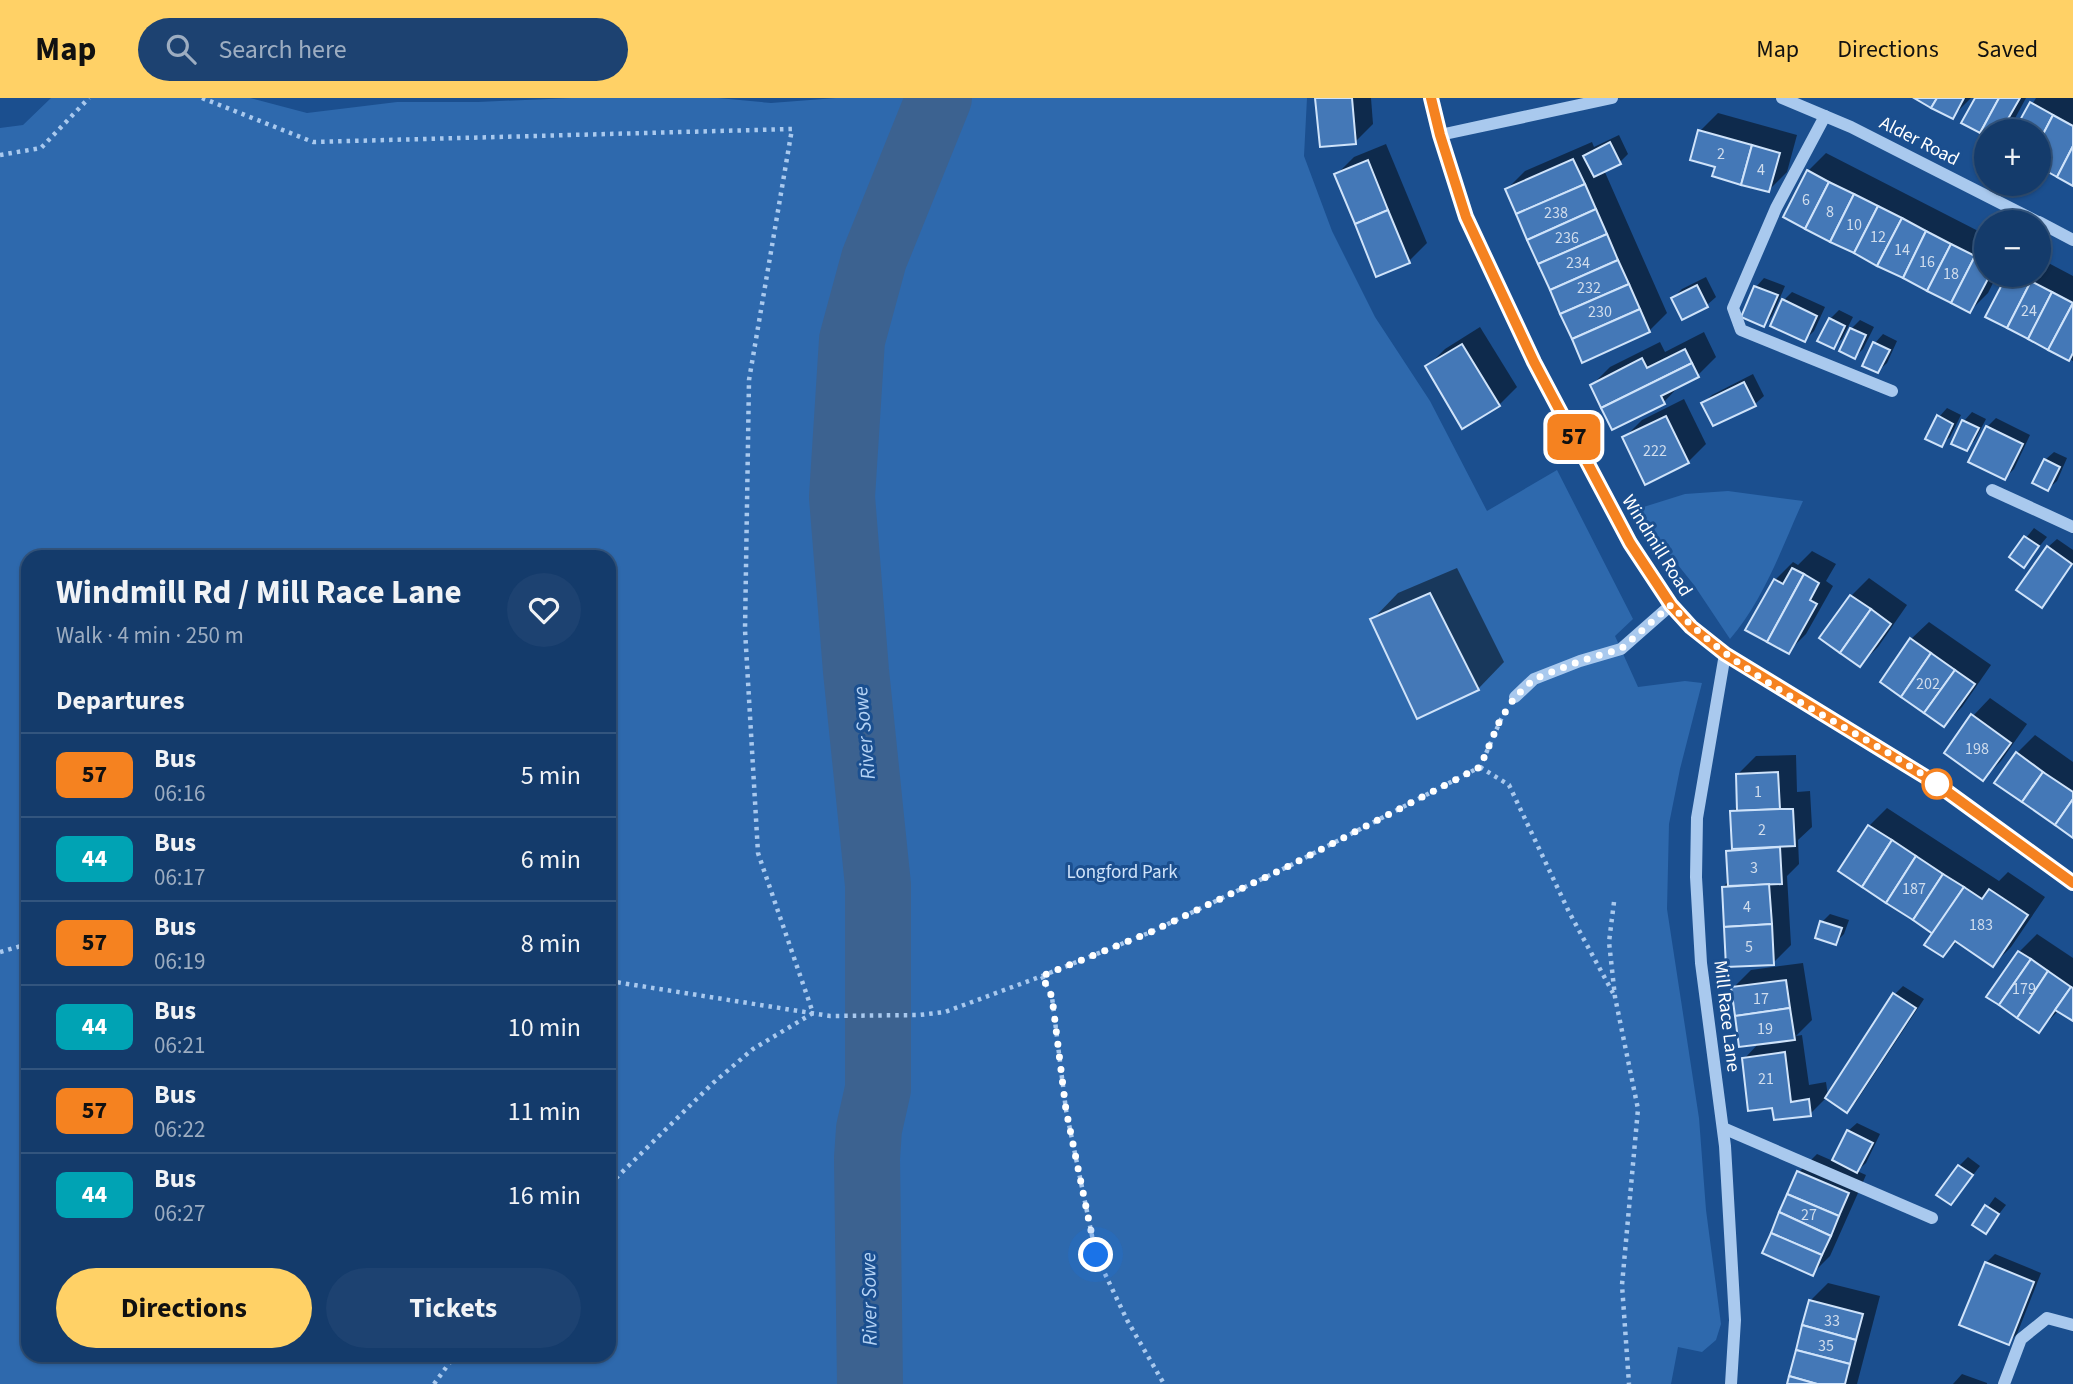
<!DOCTYPE html>
<meta charset="utf-8">
<style>
:root{--surface:#143b6b;--page:#1d4271;--text:#f1f3f6;--muted:#9dadc1;--line:#33557e;--accent:#ffd166}
body{margin:0;font-family:"Source Sans 3",sans-serif;background:var(--page);color:var(--text);height:100vh;display:flex;flex-direction:column;font-size:26px;white-space:nowrap}
*{box-sizing:border-box;margin:0}
p{font-size:23px;color:var(--muted)}
.icon{flex:none;width:38px;height:38px;fill:none;stroke:currentColor;stroke-width:2;stroke-linecap:round;stroke-linejoin:round}
.map{position:relative;flex:1;overflow:hidden}
.drawer{position:absolute;left:21px;top:452px;width:595px;height:812px;display:flex;flex-direction:column;background:var(--surface);border-radius:21px;box-shadow:0 2px 5px #0004,0 0 0 2px var(--line)}
.drawer>*{flex:none}
.badge{padding:0 14px;border-radius:10px;font-size:24px;line-height:46px}
.controls{position:absolute;left:1974px;top:21px;display:grid;gap:14px}
.controls a{display:grid;place-items:center;width:77px;height:77px;border-radius:50%;background:var(--surface);box-shadow:0 2px 5px #0004,0 0 0 2px var(--line);font-size:35px}
.you{position:absolute;width:35px;height:35px;margin:-18px;border:5px solid #fff;border-radius:50%;background:#1a73e8;box-shadow:0 0 0 10px #1a73e833}
.map>.badge{position:absolute;translate:-50% -50%;box-shadow:0 0 0 4px #fff}
h2{padding:0 35px;font-size:26px;line-height:63px}
.round{display:grid;place-items:center;flex:none;width:74px;height:74px;border-radius:37px;background:var(--page)}
.head{display:flex;align-items:center;justify-content:space-between;height:119px;padding:0 35px}
h1{font-size:33px;font-weight:700;line-height:52px}
.primary-button{display:flex;gap:14px;margin-top:auto;padding:14px 35px}
.primary-button a{flex:1;height:80px;border-radius:42px;background:var(--accent);color:#111;font-size:28px;font-weight:700;line-height:80px;text-align:center}
.primary-button a+a{background:var(--page);color:var(--text)}
ul{padding:0;list-style:none}
li{display:flex;align-items:center;gap:21px;height:84px;padding:0 35px;border-top:2px solid var(--line)}
li div{flex:1}
li b{display:block;font-size:26px}
li em{font-style:normal}
li .badge{min-width:77px;font-weight:700;text-align:center}
header{display:flex;align-items:center;gap:42px;box-sizing:border-box;height:98px;padding:0 35px;background:var(--accent);color:#111}
header strong{font-size:33px}
nav{display:flex;gap:38px;margin-inline-start:auto;font-size:24px}
.search{width:490px;height:63px;background:var(--page);display:flex;align-items:center;gap:18px;box-sizing:border-box;padding:0 24px;border-radius:38px;color:var(--muted);font-size:26px}
.map>svg:first-child{display:block}
.green{fill:#2e69ad;fill-rule:evenodd}
.shadow{fill:#0007}
.lines{fill:none;stroke-linecap:round;stroke-linejoin:round}
.river{stroke:#3c6290;stroke-width:66}
.building{fill:#4478b7;stroke:#cfe3fa;stroke-width:2}
.path{stroke:#a9c9ee;stroke-width:4.5;stroke-dasharray:3.5 5;stroke-linecap:butt}
.minor{stroke:#a9c9ee;stroke-width:12}
.line-casing{stroke:#fff;stroke-width:16}
.line{stroke:#f58220;stroke-width:10}
.walk{stroke:#fff;stroke-width:7;stroke-dasharray:0 12.6}
.stop-dot{fill:#fff;stroke:#f58220;stroke-width:3.5}
.labels{text-anchor:middle;stroke-width:6;stroke-linejoin:round;paint-order:stroke}
.number-label{font-size:16px;fill:#d0dded}
.street-label{font-size:19px;fill:#fff;stroke:#1b4f8f}
.park-label{font-size:19px;fill:#cfe3fa;stroke:#1b4f8f}
.water-label{font-size:21px;font-style:italic;fill:#b5d3f5;stroke:#1b4f8f}
</style>
<header>
<strong>Map</strong>
<div class="search"><svg class="icon" aria-label="search" viewBox="0 0 24 24"><circle cx="10" cy="10" r="6"/><path d="M15 15l6 6"/></svg>Search here</div>
<nav><a>Map</a><a>Directions</a><a>Saved</a></nav>
</header>
<div class="map">
<svg width="2073" height="1286" viewBox="0 0 2073 1286">
<rect width="100%" height="100%" fill="#1b4f8f"/>
<g class="green">
<path d="M51,0H250L307,15L397,4H478L571,0H718L771,5L836,0H1307L1304,58L1332,133L1375,219L1430,303L1487,413L1557,372L1633,521L1615,538L1638,589L1685,583L1702,585L1680,671L1669,726L1667,811L1699,1020L1706,1112L1721,1226L1716,1242L1702,1254L1678,1249L1671,1286H0V30L23,27ZM28,458H609V1256H28Z"/>
<path d="M1728,393L1803,403C1782,449 1764,502 1730,541L1694,487L1634,412L1685,396Z"/>
</g>
<g class="shadow">
<polygon points="1317,0 1371,0 1373,26 1355,44"/>
<polygon points="1918,0 1971,0 1953,18"/>
<polygon points="1977,0 2026,0 2013,24 2004,33 1986,33 1986,36 1964,24"/>
<polygon points="2036,0 2073,0 2073,85 2039,67 2039,33 2016,33"/>
<polygon points="1718,15 1797,37 1787,74 1769,92 1717,68 1700,33"/>
<polygon points="1619,37 1628,56 1619,65 1604,72 1667,215 1649,233 1507,91 1525,73 1592,44 1594,49"/>
<polygon points="1386,46 1427,145 1409,163 1336,77 1354,59"/>
<polygon points="1826,55 1986,137 1986,177 1997,177 1988,195 1970,213 1808,73"/>
<polygon points="2039,160 2073,178 2073,263 1988,218 2009,177 2039,177"/>
<polygon points="1706,179 1716,199 1707,207 1683,219 1673,200 1682,191"/>
<polygon points="1764,180 1785,188 1772,218 1764,227 1756,189"/>
<polygon points="1792,194 1825,209 1814,233 1805,242 1784,202"/>
<polygon points="1839,212 1853,219 1842,241 1833,249 1820,243 1830,221"/>
<polygon points="1860,222 1874,229 1863,251 1855,259 1851,231"/>
<polygon points="1480,229 1517,289 1499,307 1427,269 1445,251"/>
<polygon points="1704,234 1716,259 1698,277 1681,286 1664,304 1592,287 1610,269 1660,244 1665,254"/>
<polygon points="1883,236 1897,243 1887,265 1878,273 1875,245"/>
<polygon points="1753,276 1764,298 1755,306 1703,305 1712,297"/>
<polygon points="1684,301 1706,346 1688,364 1624,340 1642,322"/>
<polygon points="1947,310 1961,317 1950,339 1941,347 1939,319"/>
<polygon points="1972,314 1986,321 1975,342 1967,351 1964,323"/>
<polygon points="1996,320 2030,337 2014,371 2005,380 1987,329"/>
<polygon points="2054,354 2067,360 2057,383 2048,391 2045,362"/>
<polygon points="2034,430 2047,439 2024,467 2011,459"/>
<polygon points="2057,441 2073,452 2073,466 2041,508 2048,449"/>
<polygon points="1812,453 1836,466 1826,483 1833,488 1806,536 1788,554 1775,482 1793,464 1798,467"/>
<polygon points="1457,470 1504,564 1478,591 1372,522 1398,495"/>
<polygon points="1869,480 1907,507 1878,549 1860,567 1851,498"/>
<polygon points="1929,524 1991,567 1962,609 1944,627 1911,541"/>
<polygon points="1990,600 2027,626 2001,663 1983,681 1973,618"/>
<polygon points="2035,637 2073,664 2073,738 2017,655"/>
<polygon points="1796,657 1797,694 1810,693 1812,729 1798,742 1799,766 1787,778 1791,847 1773,865 1723,789 1729,783 1728,754 1734,748 1732,714 1739,707 1738,676 1756,658"/>
<polygon points="1887,710 1999,783 2008,774 2045,799 2011,849 1993,867 1958,843 1943,857 1936,835 1840,773 1869,728"/>
<polygon points="1830,816 1849,822 1844,836 1836,844 1822,824"/>
<polygon points="2037,836 2073,860 2073,921 2059,912 2039,933 1989,898 2019,854"/>
<polygon points="1803,865 1812,922 1796,938 1802,937 1809,987 1826,984 1828,998 1895,896 1903,888 1924,901 1856,1004 1847,1013 1827,999 1810,1016 1774,1008 1744,961 1759,945 1733,890 1751,872"/>
<polygon points="1857,1025 1880,1036 1866,1065 1857,1073 1866,1077 1830,1158 1812,1176 1799,1074 1817,1056 1833,1063 1848,1033"/>
<polygon points="1968,1059 1980,1068 1951,1105 1959,1068"/>
<polygon points="1995,1099 2006,1107 1985,1134 1975,1127"/>
<polygon points="1995,1156 2041,1175 2017,1236 2008,1245 1986,1165"/>
<polygon points="1828,1185 1880,1198 1857,1286 1789,1286 1810,1203"/>
<polygon points="1962,1276 1987,1285 1987,1286 1953,1286"/>
</g>
<g class="lines">
<polyline class="river" points="870,1286 867,1060 869,1031 878,991 878,787 856,573 842,399 852,242 874,161 939,0"/>
</g>
<g class="building">
<polygon points="1315,0 1352,0 1356,46 1320,49"/>
<polygon points="1914,0 1937,0 1931,10"/>
<polygon points="1937,0 1964,0 1953,21 1931,10"/>
<polygon points="1975,0 1999,0 1980,35 1961,25"/>
<polygon points="1999,0 2020,0 2001,33 1986,33 1986,38 1980,35"/>
<polygon points="2030,4 2053,17 2039,44 2039,33 2014,33"/>
<polygon points="2053,17 2073,28 2073,48 2057,79 2039,69 2039,44"/>
<polygon points="1698,32 1752,47 1741,87 1712,78 1715,69 1690,62"/>
<polygon points="1610,44 1621,66 1594,79 1583,58"/>
<polygon points="1752,47 1780,55 1769,94 1741,87"/>
<polygon points="2073,48 2073,88 2057,79"/>
<polygon points="1573,61 1585,86 1516,116 1505,91"/>
<polygon points="1368,62 1388,112 1355,126 1334,76"/>
<polygon points="1807,72 1829,84 1805,131 1783,119"/>
<polygon points="1829,84 1854,96 1830,144 1805,131"/>
<polygon points="1585,86 1596,111 1527,142 1516,116"/>
<polygon points="1854,96 1878,108 1854,155 1830,144"/>
<polygon points="1878,108 1902,120 1877,168 1854,155"/>
<polygon points="1596,111 1607,136 1538,166 1527,142"/>
<polygon points="1388,112 1410,165 1376,179 1355,126"/>
<polygon points="1902,120 1926,133 1903,180 1877,168"/>
<polygon points="1926,133 1951,146 1927,193 1903,180"/>
<polygon points="1607,136 1618,162 1550,192 1538,166"/>
<polygon points="1951,146 1975,158 1951,205 1927,193"/>
<polygon points="1975,158 1986,164 1986,177 1990,177 1970,215 1951,205"/>
<polygon points="1618,162 1629,186 1560,216 1550,192"/>
<polygon points="2007,177 2019,177 2031,183 2007,230 1985,219"/>
<polygon points="2031,183 2052,194 2028,241 2007,230"/>
<polygon points="1629,186 1640,211 1572,241 1560,216"/>
<polygon points="1697,187 1708,209 1682,222 1671,200"/>
<polygon points="1754,188 1778,197 1764,229 1741,219"/>
<polygon points="2052,194 2073,205 2048,252 2028,241"/>
<polygon points="1782,201 1817,218 1805,244 1770,228"/>
<polygon points="2073,205 2073,255 2069,263 2048,252"/>
<polygon points="1640,211 1650,234 1582,265 1572,241"/>
<polygon points="1829,220 1845,228 1834,251 1817,243"/>
<polygon points="1850,230 1866,237 1855,261 1839,253"/>
<polygon points="1873,244 1890,252 1878,275 1862,268"/>
<polygon points="1462,246 1500,308 1462,331 1425,268"/>
<polygon points="1685,251 1692,265 1601,310 1590,287 1642,260 1647,270"/>
<polygon points="1692,265 1699,279 1661,298 1665,306 1612,332 1601,310"/>
<polygon points="1744,284 1756,308 1713,328 1701,305"/>
<polygon points="1937,317 1953,326 1942,349 1925,341"/>
<polygon points="1666,318 1689,365 1645,387 1622,339"/>
<polygon points="1962,322 1979,330 1967,353 1951,346"/>
<polygon points="1986,328 2023,346 2005,382 1968,364"/>
<polygon points="2044,361 2060,369 2048,393 2032,385"/>
<polygon points="2024,438 2039,448 2024,470 2009,459"/>
<polygon points="2047,448 2072,466 2042,510 2016,492"/>
<polygon points="1792,470 1804,476 1767,544 1745,532 1774,481 1783,486"/>
<polygon points="1804,476 1819,485 1810,502 1817,506 1789,556 1767,544"/>
<polygon points="1430,495 1479,592 1417,621 1370,521"/>
<polygon points="1850,497 1871,511 1840,555 1819,540"/>
<polygon points="1871,511 1891,526 1860,569 1840,555"/>
<polygon points="1910,540 1931,555 1901,599 1880,584"/>
<polygon points="1931,555 1955,572 1924,615 1901,599"/>
<polygon points="1955,572 1975,586 1944,629 1924,615"/>
<polygon points="1971,616 2011,645 1983,683 1944,655"/>
<polygon points="2016,654 2043,674 2022,704 1994,685"/>
<polygon points="1778,674 1780,711 1737,713 1736,676"/>
<polygon points="2043,674 2073,694 2073,701 2055,727 2022,704"/>
<polygon points="2073,701 2073,740 2055,727"/>
<polygon points="1780,711 1793,711 1795,748 1732,751 1730,713"/>
<polygon points="1868,727 1892,742 1862,789 1838,773"/>
<polygon points="1892,742 1916,758 1886,805 1862,789"/>
<polygon points="1780,749 1782,786 1728,788 1726,753"/>
<polygon points="1916,758 1943,776 1913,822 1886,805"/>
<polygon points="1943,776 1964,789 1933,836 1913,822"/>
<polygon points="1769,786 1772,826 1724,829 1722,789"/>
<polygon points="1964,789 1982,801 1989,791 2028,817 1993,869 1955,843 1943,859 1924,847"/>
<polygon points="1820,823 1842,830 1836,847 1815,840"/>
<polygon points="1772,826 1774,867 1726,869 1724,829"/>
<polygon points="2018,853 2031,861 1999,907 1986,899"/>
<polygon points="2031,861 2048,873 2017,920 1999,907"/>
<polygon points="2048,873 2071,889 2039,935 2017,920"/>
<polygon points="1786,882 1790,910 1735,918 1731,889"/>
<polygon points="2071,889 2073,890 2073,923 2055,912"/>
<polygon points="1893,895 1916,910 1847,1015 1825,1000"/>
<polygon points="1790,910 1795,942 1739,949 1735,918"/>
<polygon points="1785,954 1791,1004 1809,1001 1811,1018 1774,1022 1772,1010 1748,1013 1742,960"/>
<polygon points="1847,1032 1873,1045 1857,1075 1832,1062"/>
<polygon points="1958,1067 1973,1077 1951,1107 1936,1097"/>
<polygon points="1797,1073 1849,1095 1839,1118 1787,1096"/>
<polygon points="1787,1096 1839,1118 1831,1138 1779,1114"/>
<polygon points="1985,1107 1999,1116 1986,1136 1972,1127"/>
<polygon points="1779,1114 1831,1138 1822,1157 1771,1135"/>
<polygon points="1771,1135 1822,1157 1813,1178 1762,1155"/>
<polygon points="1985,1164 2034,1184 2009,1247 1959,1227"/>
<polygon points="1809,1202 1863,1216 1856,1242 1802,1227"/>
<polygon points="1802,1227 1856,1242 1850,1266 1796,1252"/>
<polygon points="1796,1252 1850,1266 1845,1286 1817,1286 1789,1278"/>
<polygon points="1789,1278 1817,1286 1787,1286"/>
</g>
<g class="lines">
<g class="path">
<polyline points="202,0 313,44 792,31 749,282 745,532 758,755 813,915 753,951 713,985 609,1087"/>
<polyline points="0,57 41,50 89,0"/>
<polyline points="1480,669 1509,687 1569,814 1613,895"/>
<polyline points="1614,804 1609,844 1615,899 1638,1011 1622,1187 1629,1286"/>
<polyline points="0,854 28,846"/>
<polyline points="1042,878 1052,899 1066,1012 1096,1157 1127,1222 1164,1286"/>
<polyline points="609,883 830,918 919,917 945,914 1042,878 1151,834 1291,767 1480,669 1502,619"/>
<polyline points="434,1286 456,1256"/>
</g>
<g class="minor">
<polyline points="1431,0 1440,37 1467,119 1534,264 1630,445 1671,507 1691,529 1725,556 1935,684 2073,785"/>
<polyline points="1782,0 1851,29 2038,124"/>
<polyline points="1825,18 1776,110 1733,210 1741,232 1892,293"/>
<polyline points="1440,37 1612,0"/>
<polyline points="2039,124 2073,142"/>
<polyline points="1992,392 2073,429"/>
<polyline points="1725,556 1697,720 1696,779 1701,865 1725,1048 1735,1222 1731,1286"/>
<polyline points="1515,599 1534,581 1580,563 1621,551 1671,507"/>
<polyline points="1723,1030 1932,1120"/>
<polyline points="2004,1286 2021,1241 2047,1220 2073,1227"/>
</g>
</g>
<g class="lines">
<g class="line-casing">
<polyline id="line" points="1431,0 1440,37 1466,119 1534,264 1630,445 1671,507 1691,529 1725,556 1934,684 2073,785"/>
</g>
<use href="#line" class="line"/>
<path class="walk" d="M1096,1157L1066,1012L1052,899L1042,878L1151,834L1291,767L1480,669L1500,622L1515,599L1534,581L1580,563L1621,551L1671,507C1744,585 1850,626 1937,686"/>
</g>
<circle class="stop-dot" cx="1937" cy="686" r="14"/>
<g class="labels">
<g class="number-label">
<text x="1721" y="61">2</text>
<text x="1761" y="77">4</text>
<text x="1806" y="107">6</text>
<text x="1830" y="119">8</text>
<text x="1556" y="120">238</text>
<text x="1854" y="132">10</text>
<text x="1878" y="144">12</text>
<text x="1567" y="145">236</text>
<text x="1902" y="157">14</text>
<text x="1927" y="169">16</text>
<text x="1578" y="170">234</text>
<text x="1951" y="181">18</text>
<text x="1589" y="195">232</text>
<text x="2029" y="218">24</text>
<text x="1600" y="219">230</text>
<text x="1655" y="358">222</text>
<text x="1928" y="591">202</text>
<text x="1977" y="656">198</text>
<text x="1758" y="699">1</text>
<text x="1762" y="737">2</text>
<text x="1754" y="775">3</text>
<text x="1914" y="796">187</text>
<text x="1747" y="814">4</text>
<text x="1981" y="832">183</text>
<text x="1749" y="854">5</text>
<text x="2024" y="896">179</text>
<text x="1761" y="906">17</text>
<text x="1765" y="936">19</text>
<text x="1766" y="986">21</text>
<text x="1809" y="1122">27</text>
<text x="1832" y="1228">33</text>
<text x="1826" y="1253">35</text>
</g>
<g class="street-label">
<text transform="translate(1920 42) rotate(27)" y="7">Alder Road</text>
<text transform="translate(1658 447) rotate(58)" y="7">Windmill Road</text>
<text transform="translate(1728 918) rotate(83)" y="7">Mill Race Lane</text>
</g>
<g class="park-label">
<text x="1122" y="780">Longford Park</text>
</g>
<g class="water-label">
<text transform="translate(864 635) rotate(-95)" y="7">River Sowe</text>
<text transform="translate(869 1201) rotate(-91)" y="7">River Sowe</text>
</g>
</g>
</svg>
<div class="controls">
<a>+</a>
<a>−</a>
</div>
<div class="you" style="left:1096px;top:1157px"></div>
<b class="badge" style="left:1574px;top:339px;background:#f58220;color:#111">57</b>
<section class="drawer">
<div class="head"><div><h1>Windmill Rd / Mill Race Lane</h1><p>Walk · 4 min · 250 m</p></div><a class="round"><svg class="icon" aria-label="heart" viewBox="0 0 24 24"><path d="M12 20l-8-8c-3-5 5-10 8-4 3-6 11-1 8 4z"/></svg></a></div>
<h2>Departures</h2>
<ul>
<li><span class="badge" style="background:#f58220;color:#111">57</span><div><b>Bus</b><p>06:16</p></div><em>5 min</em></li>
<li><span class="badge" style="background:#00a3b4;color:#fff">44</span><div><b>Bus</b><p>06:17</p></div><em>6 min</em></li>
<li><span class="badge" style="background:#f58220;color:#111">57</span><div><b>Bus</b><p>06:19</p></div><em>8 min</em></li>
<li><span class="badge" style="background:#00a3b4;color:#fff">44</span><div><b>Bus</b><p>06:21</p></div><em>10 min</em></li>
<li><span class="badge" style="background:#f58220;color:#111">57</span><div><b>Bus</b><p>06:22</p></div><em>11 min</em></li>
<li><span class="badge" style="background:#00a3b4;color:#fff">44</span><div><b>Bus</b><p>06:27</p></div><em>16 min</em></li>
</ul>
<div class="primary-button"><a>Directions</a><a>Tickets</a></div>
</section>
</div>
